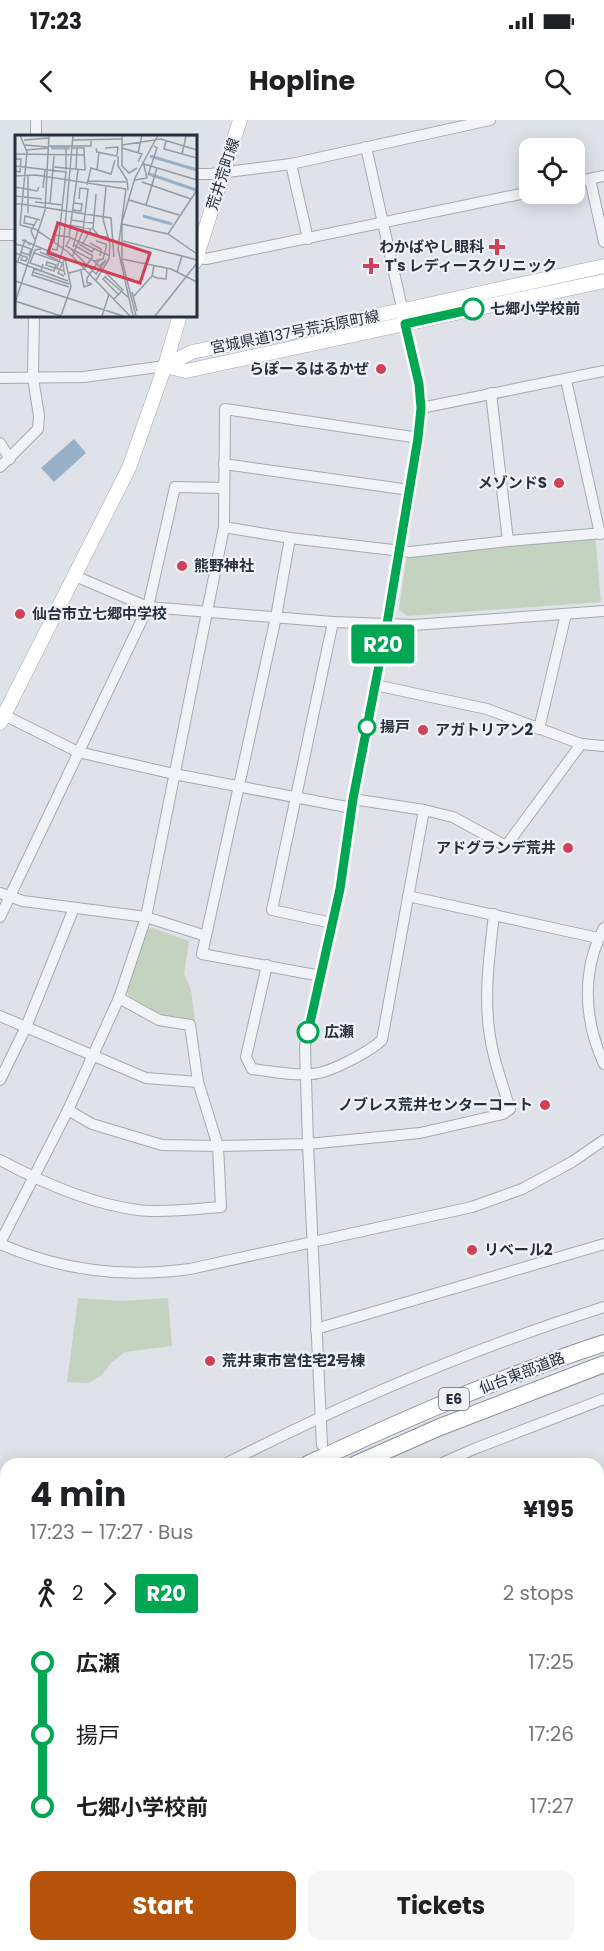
<!DOCTYPE html>
<meta charset="utf-8">
<style>
:root{--surface:#fff;--page:#f6f6f6;--text:#202124;--muted:#757577;--accent:#b45309}
body{margin:0;font-family:Poppins,"Noto Sans JP",sans-serif;background:var(--page);color:var(--text);height:100vh;display:flex;flex-direction:column;font-size:22px;white-space:nowrap}
*{box-sizing:border-box;margin:0}
p{font-size:20px;color:var(--muted)}
.icon{flex:none;width:33px;height:33px;fill:none;stroke:currentColor;stroke-width:2;stroke-linecap:round;stroke-linejoin:round}
.map{position:relative;flex:1;overflow:hidden}
.drawer{position:absolute;left:0px;top:1338px;width:604px;height:494px;display:flex;flex-direction:column;background:var(--surface);border-radius:18px 18px 0 0;box-shadow:0 3px 15px #0003}
.drawer>*{flex:none}
.badge{padding:0 12px;border-radius:4px;font-size:21px;line-height:39px}
.tools{position:absolute;left:519px;top:18px;display:grid;gap:12px}
.tools a{display:grid;place-items:center;width:66px;height:66px;border-radius:12px;background:var(--surface);box-shadow:0 3px 15px #0003;font-size:30px}
.map>.badge{position:absolute;translate:-50% -50%;box-shadow:0 0 0 3px #fff}
.legs{display:flex;align-items:center;gap:9px;height:66px;padding:0 30px;font-size:20px}
.legs p{margin-inline-start:auto}
.overview{display:flex;align-items:center;justify-content:space-between;height:102px;padding:0 30px}
h1{font-size:33px;font-weight:700;line-height:45px}
.primary-button{display:flex;gap:12px;margin-top:auto;padding:12px 30px}
.primary-button a{flex:1;height:69px;border-radius:12px;background:var(--accent);color:#fff;font-size:24px;font-weight:700;line-height:69px;text-align:center}
.primary-button a+a{background:var(--page);color:var(--text)}
ul{padding:0 30px;list-style:none}
li{display:flex;align-items:center;gap:21px;height:72px;font-size:22px}
li i{display:grid;place-items:center;width:9px;height:100%;margin:0 8px;background:currentColor}
li i::after{content:'';width:15px;height:15px;margin:-8px;border:4px solid;border-radius:50%;background:var(--surface)}
li p{margin-inline-start:auto}
li:first-child i{background:linear-gradient(#0000 50%,currentColor 0)}
li:last-child i{background:linear-gradient(currentColor 50%,#0000 0)}
.status{display:flex;justify-content:space-between;align-items:center;height:42px;padding:0 30px;background:var(--surface);direction:ltr}
.status svg{height:16px;fill:currentColor}
header{display:flex;justify-content:space-between;align-items:center;height:78px;padding:0 30px;background:var(--surface);font-size:27px;font-weight:700}
.map>svg:first-child{display:block}
.green{fill:#c4d2c0}
.water{fill:#99b0c9}
.lines{fill:none;stroke-linecap:round;stroke-linejoin:round}
.minor-casing{stroke:#a4a9b2;stroke-width:12}
.major-casing{stroke:#9ea7b4;stroke-width:15}
.highway-casing{stroke:#86909f;stroke-width:18}
.minor{stroke:#f1f3f7;stroke-width:10}
.major{stroke:#fff;stroke-width:14}
.highway{stroke:#fff;stroke-width:16}
.line-1-casing{stroke:#fff;stroke-width:14}
.line-1{stroke:#00a651;stroke-width:9}
.poi-dot{fill:#d04157;stroke:#eef1f6;stroke-width:2}
.stop-1-dot{fill:#fff;stroke:#00a651;stroke-width:3}
.labels{text-anchor:middle;stroke-width:4.5;stroke-linejoin:round;paint-order:stroke}
.shield{fill:#eef1f6;stroke:#636a76;stroke-width:1.5}
.shield-label{font-size:14px;font-weight:bold;fill:#27303f}
.street-label{font-size:15px;fill:#27303f;stroke:#eef1f6}
.poi-label{font-size:15px;font-weight:bold;fill:#27303f;stroke:#eef1f6;text-anchor:start}
.stop-label{font-size:15px;font-weight:bold;fill:#27303f;stroke:#eef1f6;text-anchor:start}
.inset-river{fill:none;stroke:#99b0c9;stroke-width:3}
.inset-road{fill:none;stroke:#959ba4;stroke-width:1.5}
.view{fill:#d04157;fill-opacity:0.15;stroke:#d04157;stroke-width:3}
.inset-edge{fill:none;stroke:#27303f;stroke-width:3}
</style>
<div class="status"><b>17:23</b><svg viewBox="0 0 49 12"><path d="M0 12V9h3v3zM5 12V6h3v6zM10 12V3h3v9zM15 12V0h3v12zM26 1h20v11H26zM47 4h2v5h-2z"/></svg></div>
<header><svg class="icon" aria-label="back" viewBox="0 0 24 24"><path d="M15 5l-7 7 7 7"/></svg>Hopline<svg class="icon" aria-label="search" viewBox="0 0 24 24"><circle cx="10" cy="10" r="6"/><path d="M15 15l6 6"/></svg></header>
<div class="map">
<svg width="604" height="1831" viewBox="0 0 604 1831">
<rect width="100%" height="100%" fill="#dfe2e8"/>
<g class="green">
<polygon points="595,414 601,482 407,496 399,490 406,439 411,435"/>
<polygon points="152,808 189,821 184,854 191,870 195,900 164,896 130,879 126,869 145,810"/>
<polygon points="78,1178 122,1181 168,1178 172,1226 125,1232 111,1243 101,1256 88,1263 67,1262"/>
</g>
<polygon class="water" points="74,319 86,333 54,362 41,348"/>
<g class="lines">
<g class="minor-casing">
<g id="minor">
<polyline points="36,16 36,0"/>
<polyline points="291,44 308,119"/>
<polyline points="195,54 211,54 291,44 490,0"/>
<polyline points="590,59 604,122"/>
<polyline points="574,62 604,56"/>
<polyline points="0,115 16,115"/>
<polyline points="195,138 206,139 530,72"/>
<polyline points="0,258 84,257 165,246"/>
<polyline points="566,260 600,414"/>
<polyline points="491,273 508,421"/>
<polyline points="421,288 604,251"/>
<polyline points="0,323 10,339"/>
<polyline points="224,344 410,370"/>
<polyline points="0,347 38,309 39,296 33,258 34,195"/>
<polyline points="224,407 290,418 410,432 508,421 604,413"/>
<polyline points="290,418 276,497 202,834 321,856"/>
<polyline points="75,456 148,487 333,502 414,505 604,491"/>
<polyline points="375,565 487,589 581,624 604,626"/>
<polyline points="4,595 78,632 174,654 352,688"/>
<polyline points="539,609 566,494"/>
<polyline points="353,679 424,690 453,697 506,726 581,624"/>
<polyline points="0,773 23,781 146,797 206,816"/>
<polyline points="408,776 598,818"/>
<polyline points="0,797 148,487 175,367 224,368"/>
<polyline points="332,803 272,790 333,502"/>
<path d="M604,808C581,850 584,901 604,944"/>
<path d="M267,845L246,937L252,949C271,951 292,956 312,954C330,953 369,932 382,920L424,690"/>
<path d="M119,878L159,900L190,905L198,962L218,1026L308,1024L420,1013L503,994L510,989C502,963 492,936 489,909C484,871 490,832 494,794"/>
<polyline points="0,896 146,958 198,962"/>
<polyline points="0,960 26,907 74,788"/>
<path d="M0,1040C41,1062 91,1084 138,1090C163,1093 195,1089 221,1087L218,1026L162,1025L92,1004L68,990"/>
<polyline points="0,1123 68,990 119,878 146,797 224,407 225,289 419,318"/>
<path d="M0,1124C64,1151 122,1158 190,1149L472,1087L522,1069L572,1042L604,1020"/>
<polyline points="316,1209 604,1124"/>
<polyline points="322,1325 308,1024 305,926 340,769 353,679 400,430 419,318 421,288 419,264 366,27"/>
<path d="M225,1344C347,1282 473,1228 604,1187"/>
<polyline points="440,1344 474,1329 604,1279"/>
<polyline points="0,1473 6,1469"/>
<polyline points="598,1490 604,1490"/>
<polyline points="0,1591 6,1587"/>
<polyline points="598,1624 604,1624"/>
<polyline points="598,1806 604,1806"/>
<polyline points="356,1826 358,1831"/>
<polyline points="511,1831 526,1826"/>
</g>
</g>
<g class="major-casing">
<g id="major">
<polyline points="195,142 240,0"/>
<polyline points="165,246 192,232 413,188 604,146"/>
<polyline points="165,246 186,251 604,161"/>
<polyline points="0,603 129,348 165,246 180,195"/>
</g>
</g>
<g class="highway-casing">
<g id="highway">
<path d="M308,1344C405,1299 503,1256 604,1223"/>
<polyline points="356,1344 440,1307 604,1244"/>
<polyline points="0,1521 6,1517"/>
<polyline points="0,1544 6,1540"/>
</g>
</g>
<use href="#minor" class="minor"/>
<use href="#major" class="major"/>
<use href="#highway" class="highway"/>
</g>
<g class="lines">
<g class="line-1-casing">
<polyline id="line-1" points="308,912 340,769 353,679 387,504 418,318 421,288 419,264 405,204 473,189"/>
</g>
<use href="#line-1" class="line-1"/>
</g>
<g class="poi-dot">
<path d="M494 118h6v6h6v6h-6v6h-6v-6h-6v-6h6z"/>
<path d="M368 137h6v6h6v6h-6v6h-6v-6h-6v-6h6z"/>
<circle cx="381" cy="249" r="6"/>
<circle cx="559" cy="363" r="6"/>
<circle cx="182" cy="446" r="6"/>
<circle cx="20" cy="494" r="6"/>
<circle cx="423" cy="610" r="6"/>
<circle cx="568" cy="728" r="6"/>
<circle cx="545" cy="985" r="6"/>
<circle cx="472" cy="1130" r="6"/>
<circle cx="210" cy="1241" r="6"/>
</g>
<g class="stop-1-dot">
<circle cx="473" cy="189" r="10"/>
<circle cx="367" cy="607" r="8"/>
<circle cx="308" cy="912" r="10"/>
</g>
<g class="labels">
<rect class="shield" x="439" y="1268" width="30" height="22" rx="4.5"/>
<g class="shield-label">
<text x="454" y="1284">E6</text>
</g>
<g class="street-label">
<text transform="translate(223 54) rotate(-72)" y="5">荒井荒町線</text>
<text transform="translate(295 212) rotate(-11)" y="5">宮城県道137号荒浜原町線</text>
<text transform="translate(522 1253) rotate(-21)" y="5">仙台東部道路</text>
</g>
<g class="poi-label">
<text x="484" y="132" text-anchor="end">わかばやし眼科</text>
<text x="385" y="151">T's レディースクリニック</text>
<text x="369" y="254" text-anchor="end">らぽーるはるかぜ</text>
<text x="547" y="368" text-anchor="end">メゾンドS</text>
<text x="194" y="451">熊野神社</text>
<text x="32" y="499">仙台市立七郷中学校</text>
<text x="435" y="615">アガトリアン2</text>
<text x="556" y="733" text-anchor="end">アドグランデ荒井</text>
<text x="533" y="990" text-anchor="end">ノブレス荒井センターコート</text>
<text x="484" y="1135">リベール2</text>
<text x="222" y="1246">荒井東市営住宅2号棟</text>
</g>
<g class="stop-label">
<text x="490" y="194">七郷小学校前</text>
<text x="380" y="612">揚戸</text>
<text x="324" y="917">広瀬</text>
</g>
</g>
<g transform="translate(15 15)">
<rect width="182" height="182" fill="#dfe2e8"/>
<path class="inset-river" d="M36,13H55M135,21L182,35M134,39L181,55M128,81L157,89"/>
<path class="inset-road" d="M5,0L12,17L7,69L96,83L99,122M107,0V31L114,38L122,33M160,0L182,1M9,5L34,3M58,5L106,4M151,6L149,14L182,23M10,10L33,12M107,10L146,4L182,15M34,11H76V5M81,13L82,17L102,21M90,13L103,12L102,20M107,13L127,19L123,27M11,15L34,13M123,18L127,0M0,19L69,20M167,19L171,1M103,21V31L112,45L113,55M0,24H6L5,37L0,36M129,29L182,45M0,31L51,37L43,110L42,115L37,114M39,32L70,35L69,13H57M51,35V13M61,35L62,13M82,35L84,17M13,40V78M133,40L142,13L139,11M0,41L21,40L111,54M120,45L132,43L128,26M73,46L111,47M127,47L176,64M72,50L76,33L96,39L100,25M0,52L22,56L24,52M28,53L30,34M111,54L103,114L118,181M81,59L78,94L85,102H94M0,61L27,64M114,65L164,80M20,67L48,70M0,69H7L5,90L20,94L53,117L115,181M35,69L39,21M131,70L142,33M57,75L66,76L67,69L58,68M56,85L78,88M107,89L153,99L182,119M19,90L9,88L10,81L25,85M54,90L76,94L68,108M153,99L182,55M40,100L54,102L95,121M54,102L63,35M56,102L51,111L79,126L108,155L99,164M7,105L50,123L56,152L46,181M20,105L16,96L22,85M108,106L167,121M39,108L42,86M75,108L86,114L85,121M0,109L8,111L10,105L15,110M64,109L77,117L79,114M59,110L78,121M58,112L64,91M55,113L81,139L91,125L84,131M26,114L20,115L15,128L39,136L41,130L32,127L31,130L49,136L50,140M48,114L58,0M25,117L43,125M0,118L8,121L12,122L11,126L6,125L8,121M19,118L48,128L49,136M57,122L68,96L73,54L65,53L64,64M107,124L156,134L182,147M0,126L40,141M3,126L8,111L16,114L14,120L6,117M79,126L88,124L91,113V109L81,106M28,129L26,136L19,134L17,140L54,152M139,131L137,141L142,143L151,144L152,133M42,133L48,114M26,136L53,146M66,136L69,152L77,149M18,137L54,149M162,137L167,121L182,125M54,138L69,134L78,121M49,141L43,138L50,123M91,141L88,144L103,159M90,142L114,163M81,145L94,124L95,109L88,84L91,52M0,146L108,181M76,148H72V143L85,124M117,157L122,176M119,161L137,141M0,166L46,181M0,168L30,75L34,0M87,181L94,159M121,181L107,125V87L120,43L143,0M140,181L182,128"/>
<path class="view" d="M43,88L135,118L125,148L33,118Z"/>
<rect width="182" height="182" class="inset-edge"/>
</g>
</svg>
<div class="tools">
<a><svg class="icon" aria-label="locate" viewBox="0 0 24 24"><circle cx="12" cy="12" r="6"/><path d="M12 2v4M12 18v4M2 12h4M18 12h4"/></svg></a>
</div>
<b class="badge" style="left:383px;top:524px;background:#00a651;color:#fff">R20</b>
<section class="drawer">
<div class="overview"><div><h1>4 min</h1><p>17:23 – 17:27 · Bus</p></div><b>¥195</b></div>
<div class="legs"><svg class="icon" aria-label="walk" viewBox="0 0 24 24"><circle cx="13" cy="4" r="2"/><path d="M13 8l-2 6 4 7M11 14l-3 7M7 12l3-4h3l4 4"/></svg>2<svg class="icon" aria-label="forward" viewBox="0 0 24 24"><path d="M9 5l7 7-7 7"/></svg><b class="badge" style="background:#00a651;color:#fff">R20</b><p>2 stops</p></div>
<ul>
<li><i style="color:#00a651"></i><b>広瀬</b><p>17:25</p></li>
<li><i style="color:#00a651"></i><span>揚戸</span><p>17:26</p></li>
<li><i style="color:#00a651"></i><b>七郷小学校前</b><p>17:27</p></li>
</ul>
<div class="primary-button"><a>Start</a><a>Tickets</a></div>
</section>
</div>
